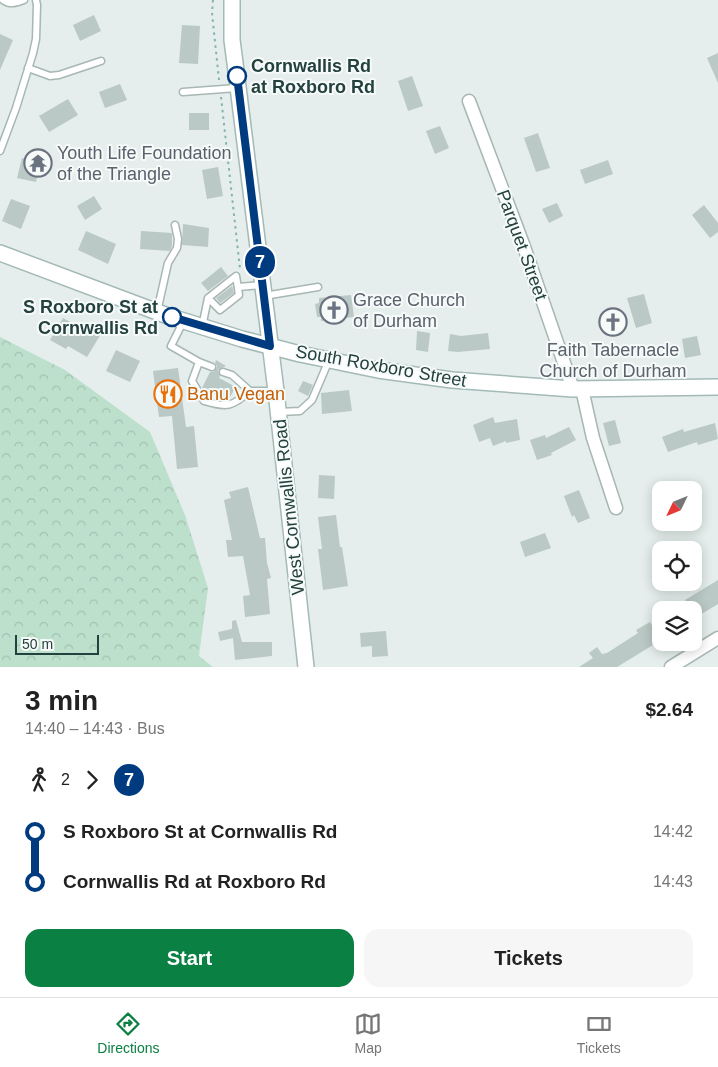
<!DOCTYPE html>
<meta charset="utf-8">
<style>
:root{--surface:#fff;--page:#f6f6f6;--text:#222;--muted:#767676;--line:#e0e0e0;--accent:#0b8043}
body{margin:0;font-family:Arial,sans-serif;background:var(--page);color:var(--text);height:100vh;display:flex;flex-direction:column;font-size:19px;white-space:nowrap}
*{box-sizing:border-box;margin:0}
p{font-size:16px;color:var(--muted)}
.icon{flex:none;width:28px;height:28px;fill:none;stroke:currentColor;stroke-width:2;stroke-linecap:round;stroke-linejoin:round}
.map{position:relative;height:667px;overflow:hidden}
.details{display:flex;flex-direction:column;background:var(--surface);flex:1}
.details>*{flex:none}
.badge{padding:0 10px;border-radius:16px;font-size:18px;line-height:32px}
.needle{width:32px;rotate:227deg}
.tools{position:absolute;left:652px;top:481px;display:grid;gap:10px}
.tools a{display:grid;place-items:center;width:50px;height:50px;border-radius:10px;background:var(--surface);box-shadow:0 2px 12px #0003;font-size:25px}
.scale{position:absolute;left:15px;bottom:12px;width:84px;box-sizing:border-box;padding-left:5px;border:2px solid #23413e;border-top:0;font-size:14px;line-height:18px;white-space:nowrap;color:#23413e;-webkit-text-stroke:4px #f6faf9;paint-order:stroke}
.map>.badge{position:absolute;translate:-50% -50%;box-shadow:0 0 0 2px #fff}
.legs{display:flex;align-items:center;gap:8px;height:55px;padding:0 25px;font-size:16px}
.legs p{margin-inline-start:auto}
.head{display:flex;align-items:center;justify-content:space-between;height:85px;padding:0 25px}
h1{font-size:28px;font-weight:700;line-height:38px}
.primary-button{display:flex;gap:10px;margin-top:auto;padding:10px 25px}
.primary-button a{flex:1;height:58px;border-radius:15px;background:var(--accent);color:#fff;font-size:20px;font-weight:700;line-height:58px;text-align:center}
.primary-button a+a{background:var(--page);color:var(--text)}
ul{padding:0 25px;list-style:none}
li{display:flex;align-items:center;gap:18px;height:50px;font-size:19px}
li i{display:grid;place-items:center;width:8px;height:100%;margin:0 6px;background:currentColor}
li i::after{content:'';width:12px;height:12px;margin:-6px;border:4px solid;border-radius:50%;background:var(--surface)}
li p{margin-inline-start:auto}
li:first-child i{background:linear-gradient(#0000 50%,currentColor 0)}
li:last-child i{background:linear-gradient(currentColor 50%,#0000 0)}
.dock{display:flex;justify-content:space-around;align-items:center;height:70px;border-top:1px solid var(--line);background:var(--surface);font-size:14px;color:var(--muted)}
.dock a{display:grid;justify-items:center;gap:2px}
.dock .on{color:var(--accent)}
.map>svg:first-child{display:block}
.forest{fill:url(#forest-crowns)}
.building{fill:#bac9c5}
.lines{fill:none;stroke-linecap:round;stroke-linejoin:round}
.lane-casing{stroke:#a7b7b4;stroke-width:9}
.street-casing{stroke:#a7b7b4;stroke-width:15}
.secondary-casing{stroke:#a3bab6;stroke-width:18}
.path{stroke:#84b3ac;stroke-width:2;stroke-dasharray:2.5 4;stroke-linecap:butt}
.lane{stroke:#fff;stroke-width:6}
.street{stroke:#fff;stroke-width:12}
.secondary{stroke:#fff;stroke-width:15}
.line-1-casing{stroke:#fff;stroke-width:11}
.line-1{stroke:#003b80;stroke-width:8}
.stop-1-dot{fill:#fff;stroke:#003b80;stroke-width:2.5}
.labels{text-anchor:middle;stroke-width:4;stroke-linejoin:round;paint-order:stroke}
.stop-label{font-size:18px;font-weight:bold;fill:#23413e;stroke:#f6faf9;text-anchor:start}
.worship-label{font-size:18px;fill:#5b616d;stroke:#f6faf9;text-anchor:start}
.street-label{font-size:18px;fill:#23413e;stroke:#f6faf9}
.food-label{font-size:18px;fill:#c56008;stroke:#f6faf9;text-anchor:start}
</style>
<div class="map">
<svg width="718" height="667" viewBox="0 0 718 667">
<defs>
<pattern id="forest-crowns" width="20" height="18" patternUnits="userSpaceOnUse" patternTransform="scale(1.25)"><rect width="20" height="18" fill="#bde0cc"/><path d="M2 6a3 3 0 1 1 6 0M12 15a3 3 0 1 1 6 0" fill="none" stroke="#a2c1b0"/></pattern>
</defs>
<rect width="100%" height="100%" fill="#e5eeec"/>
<polygon class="forest" points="0,337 65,370 150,432 185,515 208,588 199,656 213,667 0,667"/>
<g class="building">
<polygon points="94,15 101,31 80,41 73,25"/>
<polygon points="182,25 200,26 198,64 179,63"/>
<polygon points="0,34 13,40 0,70"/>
<polygon points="718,53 718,83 707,58"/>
<polygon points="412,76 423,106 408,111 398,81"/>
<polygon points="120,84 127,100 105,108 99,92"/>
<polygon points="68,99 78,115 49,132 39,116"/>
<rect x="189" y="113" width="20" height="17"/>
<polygon points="440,126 449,148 435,154 426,131"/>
<polygon points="538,133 550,168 536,172 524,138"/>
<polygon points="22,158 40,162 36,182 17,178"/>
<polygon points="608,160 613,174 585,184 580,170"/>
<polygon points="218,167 223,196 207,199 202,170"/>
<polygon points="94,196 102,209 85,220 77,206"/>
<polygon points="11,199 30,206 21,229 2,221"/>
<polygon points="557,203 563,216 549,223 542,209"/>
<polygon points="704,205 718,223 718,232 710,238 692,215"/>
<polygon points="183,224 209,228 208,247 182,245"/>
<polygon points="86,231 116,244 108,264 78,250"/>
<polygon points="141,231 172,233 172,246 170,251 140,249"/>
<polygon points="221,267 228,276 208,291 201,283"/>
<polygon points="232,286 234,293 220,303 216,298"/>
<polygon points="644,294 652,323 636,328 627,298"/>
<polygon points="351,295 354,317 321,321 321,317 317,317 315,304 319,303 319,298"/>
<polygon points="63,318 83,329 85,325 101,334 87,357 68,346 66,349 50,340"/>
<polygon points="417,331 430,333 428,352 416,350"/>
<polygon points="488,333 490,349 458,352 448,351 450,334 461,336"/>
<polygon points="697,336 701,355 685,358 682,339"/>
<polygon points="116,350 140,361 130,382 106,371"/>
<polygon points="216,360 226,366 218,370 220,376 219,378 236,387 228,400 224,400 202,388 210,372 213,372 216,369 217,366 215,363"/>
<polygon points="178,368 186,427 194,426 198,467 177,469 172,416 159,417 153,371"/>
<polygon points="303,381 313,385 308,396 298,391"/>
<polygon points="349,390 352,411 322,414 321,393"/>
<polygon points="493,417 495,423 517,419 520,440 506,443 506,441 493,446 490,438 479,442 473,425"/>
<polygon points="615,420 621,443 609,446 603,423"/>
<polygon points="715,423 718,439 698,445 697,442 668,452 662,437 683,429 684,432"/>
<polygon points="569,427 576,440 551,453 552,455 537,460 530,440 545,435 546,438"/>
<polygon points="319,475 335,476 334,499 318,498"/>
<polygon points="248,487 260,538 265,538 267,563 271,578 267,579 270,614 245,617 243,596 250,595 243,556 228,557 226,540 232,540 224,500 231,498 229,492"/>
<polygon points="579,490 590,518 578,523 574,515 572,517 564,496"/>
<polygon points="336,515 340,547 342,547 348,586 323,590 318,549 322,549 318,517"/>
<polygon points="545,533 551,548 525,557 520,542"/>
<polygon points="718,580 718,604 695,618 694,610 691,610 685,600"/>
<polygon points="236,620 242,642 272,642 272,656 235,660 233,638 220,641 218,632 232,629 232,621"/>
<polygon points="650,622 663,644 655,648 653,645 617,667 579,667 593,658 589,653 597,647 602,654 607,653 638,633 636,630"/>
<polygon points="386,631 388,656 372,657 372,646 361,647 360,633"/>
</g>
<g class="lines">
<g class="lane-casing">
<g id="lane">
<path d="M3,0C10,5 16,3 24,0"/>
<polyline points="28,68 50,76 59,75 101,61"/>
<polyline points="183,92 237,88"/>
<polyline points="0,151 16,108 33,53 36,39 37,5 36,0"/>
<polyline points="238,287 263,285"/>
<polyline points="264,296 318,287"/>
<polyline points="157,312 168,263 177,248 178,239 175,225"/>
<path d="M183,322L171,346L199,362L192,381L204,401C227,408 232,407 250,391H275"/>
<polyline points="202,327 208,298 236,276 239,295 220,310 208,298"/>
<polyline points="199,362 212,367"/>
<polyline points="223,372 232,375 250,391"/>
<polyline points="279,412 300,411 312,400 329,360"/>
</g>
</g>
<g class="street-casing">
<g id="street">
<polyline points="469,101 523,244 573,389"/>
<polyline points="582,389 593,438 616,508"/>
<polyline points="671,667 718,638"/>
</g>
</g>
<g class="secondary-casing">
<g id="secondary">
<polyline points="232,0 232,40 235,63 276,391 306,667"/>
<polyline points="0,253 168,316 242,339 300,354 378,370 452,380 573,389 718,387"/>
</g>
</g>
<g class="path">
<polyline points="213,0 212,13 219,80"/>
<polyline points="221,97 240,269"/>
</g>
<use href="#lane" class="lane"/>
<use href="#street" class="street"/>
<use href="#secondary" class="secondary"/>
</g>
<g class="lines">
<g class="line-1-casing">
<polyline id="line-1" points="172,317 270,346 237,76"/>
</g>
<use href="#line-1" class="line-1"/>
</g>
<defs>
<g id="temple-ring" transform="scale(1.4375)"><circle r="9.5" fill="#f6faf9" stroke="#6b7280" stroke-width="1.5"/><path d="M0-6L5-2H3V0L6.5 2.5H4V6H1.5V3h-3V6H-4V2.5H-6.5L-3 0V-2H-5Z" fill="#6b7280"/></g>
<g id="church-ring" transform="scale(1.4375)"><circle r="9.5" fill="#f6faf9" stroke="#6b7280" stroke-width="1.5"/><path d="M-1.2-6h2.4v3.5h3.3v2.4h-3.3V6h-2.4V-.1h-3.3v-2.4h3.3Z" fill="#6b7280"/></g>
<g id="restaurant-ring" transform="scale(1.4375)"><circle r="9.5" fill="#f6faf9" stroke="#e8710a" stroke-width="1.5"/><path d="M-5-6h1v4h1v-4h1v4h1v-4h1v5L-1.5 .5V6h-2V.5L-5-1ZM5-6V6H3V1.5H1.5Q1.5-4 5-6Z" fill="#e8710a"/></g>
</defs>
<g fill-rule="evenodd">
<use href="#temple-ring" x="38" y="163"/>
<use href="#church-ring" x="334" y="310"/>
<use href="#church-ring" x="613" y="322"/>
<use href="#restaurant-ring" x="168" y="394"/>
</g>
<g class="stop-1-dot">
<circle cx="237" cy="76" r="9"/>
<circle cx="172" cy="317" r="9"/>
</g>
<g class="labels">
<g class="stop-label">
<text x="251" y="72">Cornwallis Rd<tspan x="251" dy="21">at Roxboro Rd</tspan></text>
<text x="158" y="313" text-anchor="end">S Roxboro St at<tspan x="158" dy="21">Cornwallis Rd</tspan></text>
</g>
<g class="worship-label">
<text x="57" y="159">Youth Life Foundation<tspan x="57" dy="21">of the Triangle</tspan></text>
<text x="353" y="306">Grace Church<tspan x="353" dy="21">of Durham</tspan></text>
<text x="613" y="356" text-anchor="middle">Faith Tabernacle<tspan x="613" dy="21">Church of Durham</tspan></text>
</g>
<g class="street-label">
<text transform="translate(522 245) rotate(70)" y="6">Parquet Street</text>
<text transform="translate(381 366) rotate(10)" y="6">South Roxboro Street</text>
<text transform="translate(289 507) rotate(-96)" y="6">West Cornwallis Road</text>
</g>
<g class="food-label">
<text x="187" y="400">Banu Vegan</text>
</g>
</g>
</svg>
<div class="tools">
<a><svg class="needle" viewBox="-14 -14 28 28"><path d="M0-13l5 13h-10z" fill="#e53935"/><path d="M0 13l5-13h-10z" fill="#767676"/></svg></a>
<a><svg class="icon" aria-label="locate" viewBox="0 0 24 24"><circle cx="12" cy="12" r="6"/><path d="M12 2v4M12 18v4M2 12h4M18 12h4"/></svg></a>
<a><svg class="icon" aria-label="layers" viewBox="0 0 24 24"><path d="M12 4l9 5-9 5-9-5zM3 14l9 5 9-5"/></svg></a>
</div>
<div class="scale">50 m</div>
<b class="badge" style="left:260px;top:262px;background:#003b80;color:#fff">7</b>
</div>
<section class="details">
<div class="head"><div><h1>3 min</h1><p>14:40 – 14:43 · Bus</p></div><b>$2.64</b></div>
<div class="legs"><svg class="icon" aria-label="walk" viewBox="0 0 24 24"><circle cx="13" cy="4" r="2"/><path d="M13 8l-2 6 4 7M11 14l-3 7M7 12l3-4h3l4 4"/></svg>2<svg class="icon" aria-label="forward" viewBox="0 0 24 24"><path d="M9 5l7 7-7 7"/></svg><b class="badge" style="background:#003b80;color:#fff">7</b></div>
<ul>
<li><i style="color:#003b80"></i><b>S Roxboro St at Cornwallis Rd</b><p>14:42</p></li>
<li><i style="color:#003b80"></i><b>Cornwallis Rd at Roxboro Rd</b><p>14:43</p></li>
</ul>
<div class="primary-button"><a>Start</a><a>Tickets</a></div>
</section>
<nav class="dock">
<a class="on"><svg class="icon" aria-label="directions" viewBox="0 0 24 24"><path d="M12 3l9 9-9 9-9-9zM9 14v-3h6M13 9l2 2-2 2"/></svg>Directions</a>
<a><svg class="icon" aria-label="map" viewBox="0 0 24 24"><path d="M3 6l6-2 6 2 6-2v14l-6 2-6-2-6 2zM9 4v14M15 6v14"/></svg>Map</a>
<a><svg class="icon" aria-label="tickets" viewBox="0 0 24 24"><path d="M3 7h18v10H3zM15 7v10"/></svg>Tickets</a>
</nav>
